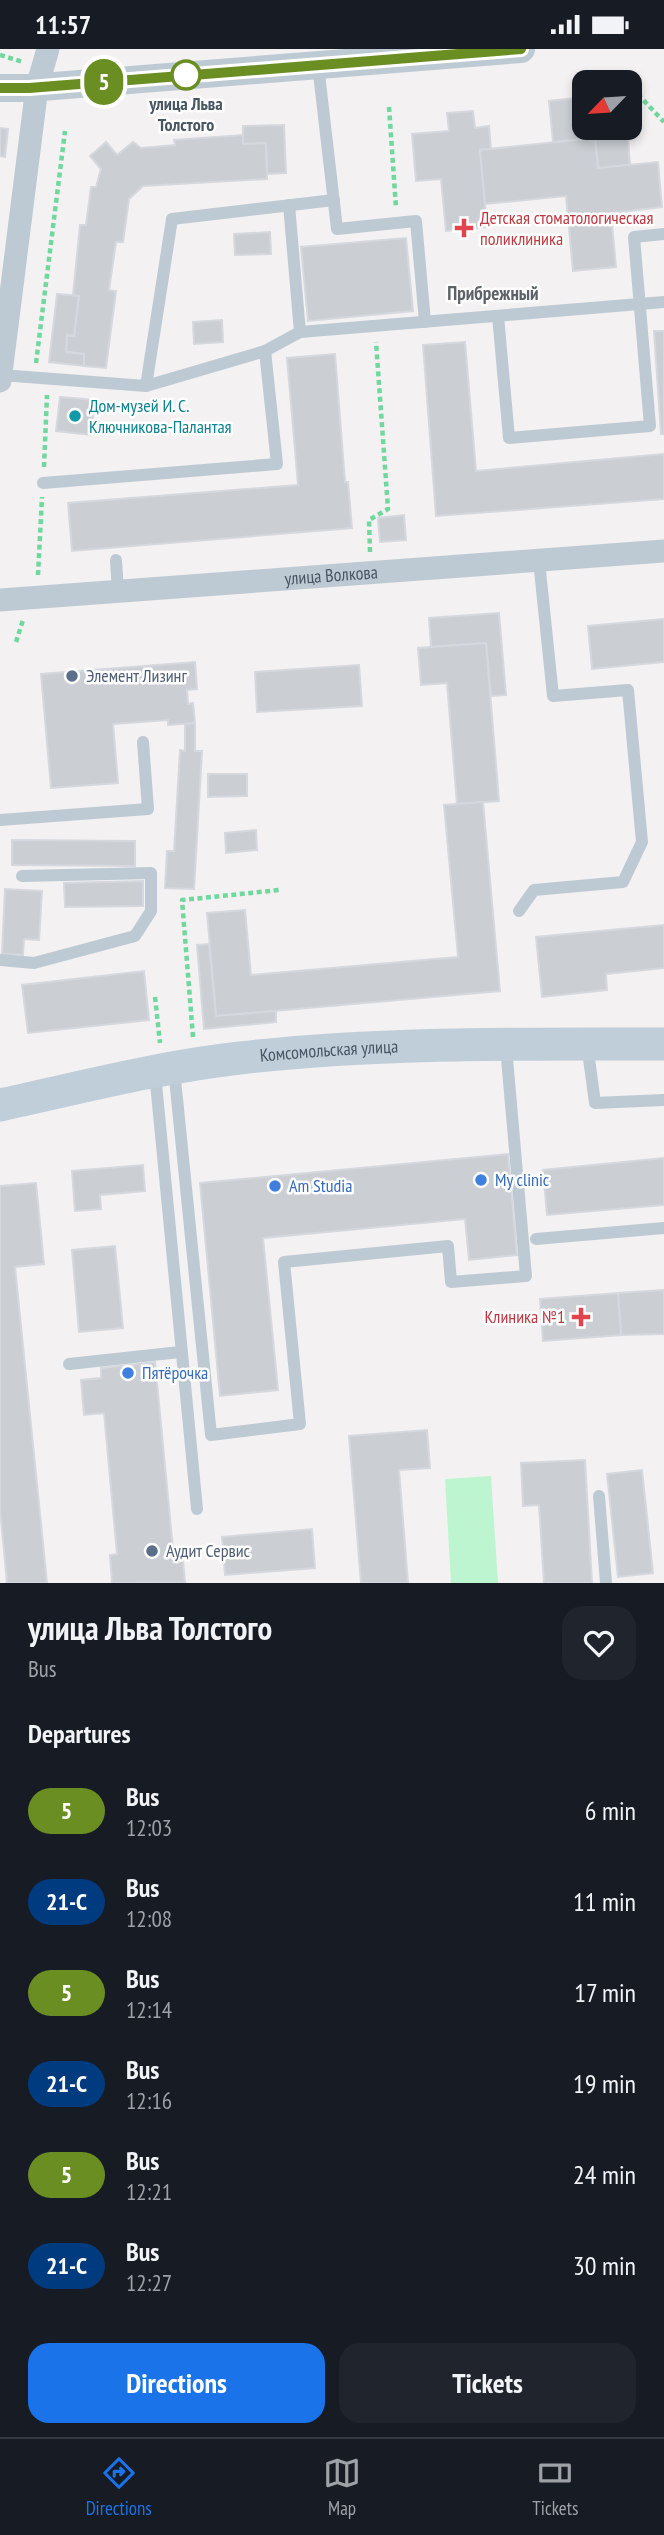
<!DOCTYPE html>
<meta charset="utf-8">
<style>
:root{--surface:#171b24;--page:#20242c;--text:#f1f3f6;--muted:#9ea1a6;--line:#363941;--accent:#1a73e8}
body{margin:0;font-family:"PT Sans Narrow",sans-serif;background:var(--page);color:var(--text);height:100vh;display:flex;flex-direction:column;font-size:26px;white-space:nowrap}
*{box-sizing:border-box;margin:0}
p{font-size:23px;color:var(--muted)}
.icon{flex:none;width:38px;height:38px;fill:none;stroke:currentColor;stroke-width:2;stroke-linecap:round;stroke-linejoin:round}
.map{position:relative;height:1534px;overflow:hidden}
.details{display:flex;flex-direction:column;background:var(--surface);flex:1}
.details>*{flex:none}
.badge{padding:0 14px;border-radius:23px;font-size:24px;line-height:46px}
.needle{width:46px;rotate:245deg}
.fabs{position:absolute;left:572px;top:21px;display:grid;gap:14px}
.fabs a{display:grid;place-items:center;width:70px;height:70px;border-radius:14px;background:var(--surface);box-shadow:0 4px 10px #0003;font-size:35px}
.map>.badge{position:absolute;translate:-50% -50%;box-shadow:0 0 0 4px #fff}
h2{padding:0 28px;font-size:26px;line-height:63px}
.round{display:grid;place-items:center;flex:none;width:74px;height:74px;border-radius:21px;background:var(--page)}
.head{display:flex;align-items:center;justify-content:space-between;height:119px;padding:0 28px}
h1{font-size:33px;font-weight:600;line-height:52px}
.button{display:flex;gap:14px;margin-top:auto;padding:14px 28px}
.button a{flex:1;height:80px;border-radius:21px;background:var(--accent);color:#fff;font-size:28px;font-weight:600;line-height:80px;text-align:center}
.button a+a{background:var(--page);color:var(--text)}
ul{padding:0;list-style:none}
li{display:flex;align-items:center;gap:21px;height:91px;padding:0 28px}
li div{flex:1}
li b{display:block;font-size:26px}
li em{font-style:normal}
li .badge{min-width:77px;font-weight:700;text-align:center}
.status{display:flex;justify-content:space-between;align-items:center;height:49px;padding:0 35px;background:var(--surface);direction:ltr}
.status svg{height:19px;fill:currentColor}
.dock{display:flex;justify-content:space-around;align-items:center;height:98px;border-top:2px solid var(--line);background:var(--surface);font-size:19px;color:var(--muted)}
.dock a{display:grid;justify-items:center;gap:4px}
.dock .current{color:var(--accent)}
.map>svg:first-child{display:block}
.green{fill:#bdf5d0}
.building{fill:#cbcfd4;stroke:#d5d8de;stroke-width:2}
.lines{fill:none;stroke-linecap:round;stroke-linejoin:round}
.path{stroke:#70d89f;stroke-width:4.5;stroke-dasharray:5 3.5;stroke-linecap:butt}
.service{stroke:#becad3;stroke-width:12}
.minor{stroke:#becad3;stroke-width:23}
.tertiary{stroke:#becad3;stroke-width:28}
.secondary{stroke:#c0ceda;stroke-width:33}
.line-casing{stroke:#fff;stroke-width:16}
.line{stroke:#6b8e23;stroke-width:10}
.stop-dot{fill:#fff;stroke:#6b8e23;stroke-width:3.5}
.health-dot{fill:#e0444e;stroke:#fff;stroke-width:2.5}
.culture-dot{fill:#0f9aa8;stroke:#fff;stroke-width:2.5}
.service-dot{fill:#5c6f8a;stroke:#fff;stroke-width:2.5}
.shop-dot{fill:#3f7fe0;stroke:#fff;stroke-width:2.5}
.labels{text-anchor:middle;stroke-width:5;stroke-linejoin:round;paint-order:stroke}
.stop-label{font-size:18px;font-weight:bold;fill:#475662;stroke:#fff}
.health-label{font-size:18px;fill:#be3a42;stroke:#fff;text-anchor:start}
.culture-label{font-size:18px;fill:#0d838f;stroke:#fff;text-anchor:start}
.street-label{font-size:18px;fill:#475662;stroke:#fff}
.service-label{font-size:18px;fill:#4e5e75;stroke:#fff;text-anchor:start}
.shop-label{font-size:18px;fill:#366cbe;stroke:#fff;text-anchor:start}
.neighbourhood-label{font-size:19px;font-weight:bold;fill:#5d6268;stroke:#fff}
</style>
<div class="status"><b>11:57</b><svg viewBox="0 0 49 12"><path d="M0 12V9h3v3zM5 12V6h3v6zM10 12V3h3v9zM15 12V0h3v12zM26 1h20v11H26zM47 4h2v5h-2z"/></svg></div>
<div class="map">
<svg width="664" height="1534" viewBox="0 0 664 1534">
<rect width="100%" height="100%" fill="#f4f1f2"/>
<polygon class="green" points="491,1427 498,1534 451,1534 445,1430"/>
<g class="building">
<polygon points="584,48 584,79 630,79 630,65 634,65 636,87 628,89 630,116 598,119 595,89 553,93 549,52"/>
<polygon points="473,62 475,79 489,77 491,100 480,101 487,178 446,182 441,130 416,132 412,85 449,82 447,64"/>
<polygon points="284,76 286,124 267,125 266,94 243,95 243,77"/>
<polygon points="0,79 8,80 5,108 0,107"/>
<polygon points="243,86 243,95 266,94 267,130 143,137 129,150 123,193 116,193 109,241 116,242 106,319 84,317 84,305 66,303 67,286 74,287 79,247 73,246 80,176 86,176 91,138 96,138 101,120 90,107 106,93 117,106 133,93 141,99 175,96 174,91"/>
<polygon points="595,89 598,119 658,113 662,158 611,164 616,218 573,222 566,147 485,155 480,101"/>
<polygon points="270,183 271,205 235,206 234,185"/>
<polygon points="406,189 413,262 308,272 301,198"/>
<polygon points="57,245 79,247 74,287 67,286 66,303 84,305 84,317 49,313"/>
<polygon points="222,271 223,293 194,295 193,273"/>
<polygon points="654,282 664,282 664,385 661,385"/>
<polygon points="465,293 476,422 664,405 664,450 436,467 423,296"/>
<polygon points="335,305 345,433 348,433 352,479 72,502 68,454 298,436 287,309"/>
<polygon points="60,348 95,351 91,386 56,382"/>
<polygon points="404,466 406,491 380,493 378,469"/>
<polygon points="499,564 506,646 491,647 486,594 431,598 429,569"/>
<polygon points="664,570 664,613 592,620 588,577"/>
<polygon points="486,594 499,752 457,755 447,634 421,636 418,599"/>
<polygon points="195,613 197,640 187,641 188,655 193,654 195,674 168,676 168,671 113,675 118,734 51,739 41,625"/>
<polygon points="359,616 362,657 257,663 255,623"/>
<polygon points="195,674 195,702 202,702 194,840 165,839 167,802 174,802 180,701 185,702 185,675"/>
<polygon points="208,725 247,725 247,747 208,748"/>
<polygon points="483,753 500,942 216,967 207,864 245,861 251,926 458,908 444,756"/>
<polygon points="256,781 257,801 226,804 225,784"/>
<polygon points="12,791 135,792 135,817 12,816"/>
<polygon points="143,832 143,857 65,858 64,834"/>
<polygon points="5,840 42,842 39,891 24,890 23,906 2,905"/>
<polygon points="664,876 664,919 606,925 607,941 542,948 536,888"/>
<polygon points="209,895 216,967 276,962 276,973 204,980 197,896"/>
<polygon points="144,922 149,971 28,984 22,936"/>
<polygon points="508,1105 517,1206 469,1211 465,1170 263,1189 278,1341 220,1347 200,1134"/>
<polygon points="664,1109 664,1156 547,1166 543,1121"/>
<polygon points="143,1116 145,1142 100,1146 101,1160 75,1162 72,1122"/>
<polygon points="36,1134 44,1215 15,1218 47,1534 7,1534 0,1460 0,1137"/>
<polygon points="115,1197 123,1279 79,1283 72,1201"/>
<polygon points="664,1241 664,1285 621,1286 618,1244"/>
<polygon points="618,1244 621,1286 543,1292 540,1250"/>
<polygon points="155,1313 173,1500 182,1500 185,1533 112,1534 110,1506 117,1505 104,1364 84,1366 81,1331 101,1329 101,1319"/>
<polygon points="427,1381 430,1419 399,1421 408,1534 361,1534 349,1387"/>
<polygon points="585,1411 592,1534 544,1534 539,1456 523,1457 521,1414"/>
<polygon points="642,1421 653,1524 618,1528 607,1425"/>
<polygon points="312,1480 315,1519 225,1526 222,1488"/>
</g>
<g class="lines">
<g class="path">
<polyline points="0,6 23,13"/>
<polyline points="632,39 664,73"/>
<polyline points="389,58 396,159"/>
<polyline points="36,314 65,82"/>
<polyline points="44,418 47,346"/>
<polyline points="370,503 369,471 388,460 376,293"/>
<polyline points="38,526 42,448"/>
<polyline points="16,593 23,571"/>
<polyline points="155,948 160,994"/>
<polyline points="193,988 182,851 279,841"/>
</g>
<g class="service">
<polyline points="318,16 337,180 416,172 425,273"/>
<polyline points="498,267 509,389 650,377 634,188 664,185"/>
<polyline points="300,283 664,253"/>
<polyline points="265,302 300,283 289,156"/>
<polyline points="1,326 146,337"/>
<polyline points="43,434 277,415 265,302 146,337 172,170 334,151"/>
<polyline points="116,511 118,543"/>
<polyline points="0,771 148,760 143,693"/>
<polyline points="519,862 534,841 623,833 642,793 628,641 553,647 539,512"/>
<polyline points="0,911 34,914 135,887 151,862 151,824 22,827"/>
<polyline points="587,995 595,1054 664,1051"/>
<polyline points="174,1020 211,1386 300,1375 284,1213 448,1197 451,1233 526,1227 506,998"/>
<polyline points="155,1024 197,1460"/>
<polyline points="536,1190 664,1179"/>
<polyline points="69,1315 180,1303"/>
<polyline points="599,1447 606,1534"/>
</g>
<g class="minor">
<polyline points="0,332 37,38 48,0"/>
<path id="s1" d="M0,551L664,502"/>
</g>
<polyline class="tertiary" points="0,39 29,39 521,0"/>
<path class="secondary" id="s2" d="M0,1056C79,1039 159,1018 240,1009C380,993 523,995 664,995"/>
</g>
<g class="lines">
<g class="line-casing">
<polyline id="line" points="0,39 29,39 521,0"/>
</g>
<use href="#line" class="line"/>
</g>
<circle class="stop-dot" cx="186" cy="26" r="14"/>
<g class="health-dot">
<path d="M460.5 168.5h7v7h7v7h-7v7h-7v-7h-7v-7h7z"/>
<path d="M577.5 1257.5h7v7h7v7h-7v7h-7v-7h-7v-7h7z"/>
</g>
<circle class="culture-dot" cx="75" cy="367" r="7"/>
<g class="service-dot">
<circle cx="72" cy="627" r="7"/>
<circle cx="152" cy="1502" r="7"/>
</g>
<g class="shop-dot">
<circle cx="481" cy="1131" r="7"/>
<circle cx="275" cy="1137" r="7"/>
<circle cx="128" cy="1324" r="7"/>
</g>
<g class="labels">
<g class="stop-label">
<text x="186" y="61">улица Льва<tspan x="186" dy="21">Толстого</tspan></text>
</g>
<g class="health-label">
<text x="480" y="175">Детская стоматологическая<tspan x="480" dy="21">поликлиника</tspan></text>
<text x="565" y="1274" text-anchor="end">Клиника №1</text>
</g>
<g class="culture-label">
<text x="89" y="363">Дом-музей И. С.<tspan x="89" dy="21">Ключникова-Палантая</tspan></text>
</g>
<g class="street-label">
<text dy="6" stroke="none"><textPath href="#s1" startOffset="332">улица Волкова</textPath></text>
<text dy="6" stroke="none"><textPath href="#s2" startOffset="334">Комсомольская улица</textPath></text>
</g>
<g class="service-label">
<text x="86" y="633">Элемент Лизинг</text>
<text x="166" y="1508">Аудит Сервис</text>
</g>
<g class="shop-label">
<text x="495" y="1137">My clinic</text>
<text x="289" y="1143">Am Studia</text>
<text x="142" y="1330">Пятёрочка</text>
</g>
<g class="neighbourhood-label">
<text x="493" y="251">Прибрежный</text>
</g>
</g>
</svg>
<div class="fabs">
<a><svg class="needle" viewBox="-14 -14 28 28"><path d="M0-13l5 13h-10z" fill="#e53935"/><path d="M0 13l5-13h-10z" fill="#9ea1a6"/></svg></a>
</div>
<b class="badge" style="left:104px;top:33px;background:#6b8e23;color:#fff">5</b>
</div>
<section class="details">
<div class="head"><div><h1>улица Льва Толстого</h1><p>Bus</p></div><a class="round"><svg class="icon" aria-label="heart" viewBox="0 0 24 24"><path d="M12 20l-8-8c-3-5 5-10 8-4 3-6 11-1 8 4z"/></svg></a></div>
<h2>Departures</h2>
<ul>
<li><span class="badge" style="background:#6b8e23;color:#fff">5</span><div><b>Bus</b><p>12:03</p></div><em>6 min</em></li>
<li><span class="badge" style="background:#003b80;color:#fff">21-С</span><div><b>Bus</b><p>12:08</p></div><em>11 min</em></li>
<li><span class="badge" style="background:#6b8e23;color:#fff">5</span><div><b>Bus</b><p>12:14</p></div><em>17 min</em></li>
<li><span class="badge" style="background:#003b80;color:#fff">21-С</span><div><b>Bus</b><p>12:16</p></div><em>19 min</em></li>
<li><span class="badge" style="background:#6b8e23;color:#fff">5</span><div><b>Bus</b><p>12:21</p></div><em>24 min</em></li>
<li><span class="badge" style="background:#003b80;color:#fff">21-С</span><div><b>Bus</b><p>12:27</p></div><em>30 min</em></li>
</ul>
<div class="button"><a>Directions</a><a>Tickets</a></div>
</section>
<nav class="dock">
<a class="current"><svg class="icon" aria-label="directions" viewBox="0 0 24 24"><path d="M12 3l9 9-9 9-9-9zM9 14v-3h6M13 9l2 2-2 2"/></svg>Directions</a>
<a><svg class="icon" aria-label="map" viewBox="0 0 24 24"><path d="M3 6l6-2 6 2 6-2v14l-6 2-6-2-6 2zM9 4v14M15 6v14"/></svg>Map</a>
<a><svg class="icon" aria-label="tickets" viewBox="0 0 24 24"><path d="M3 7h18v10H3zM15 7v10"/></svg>Tickets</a>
</nav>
